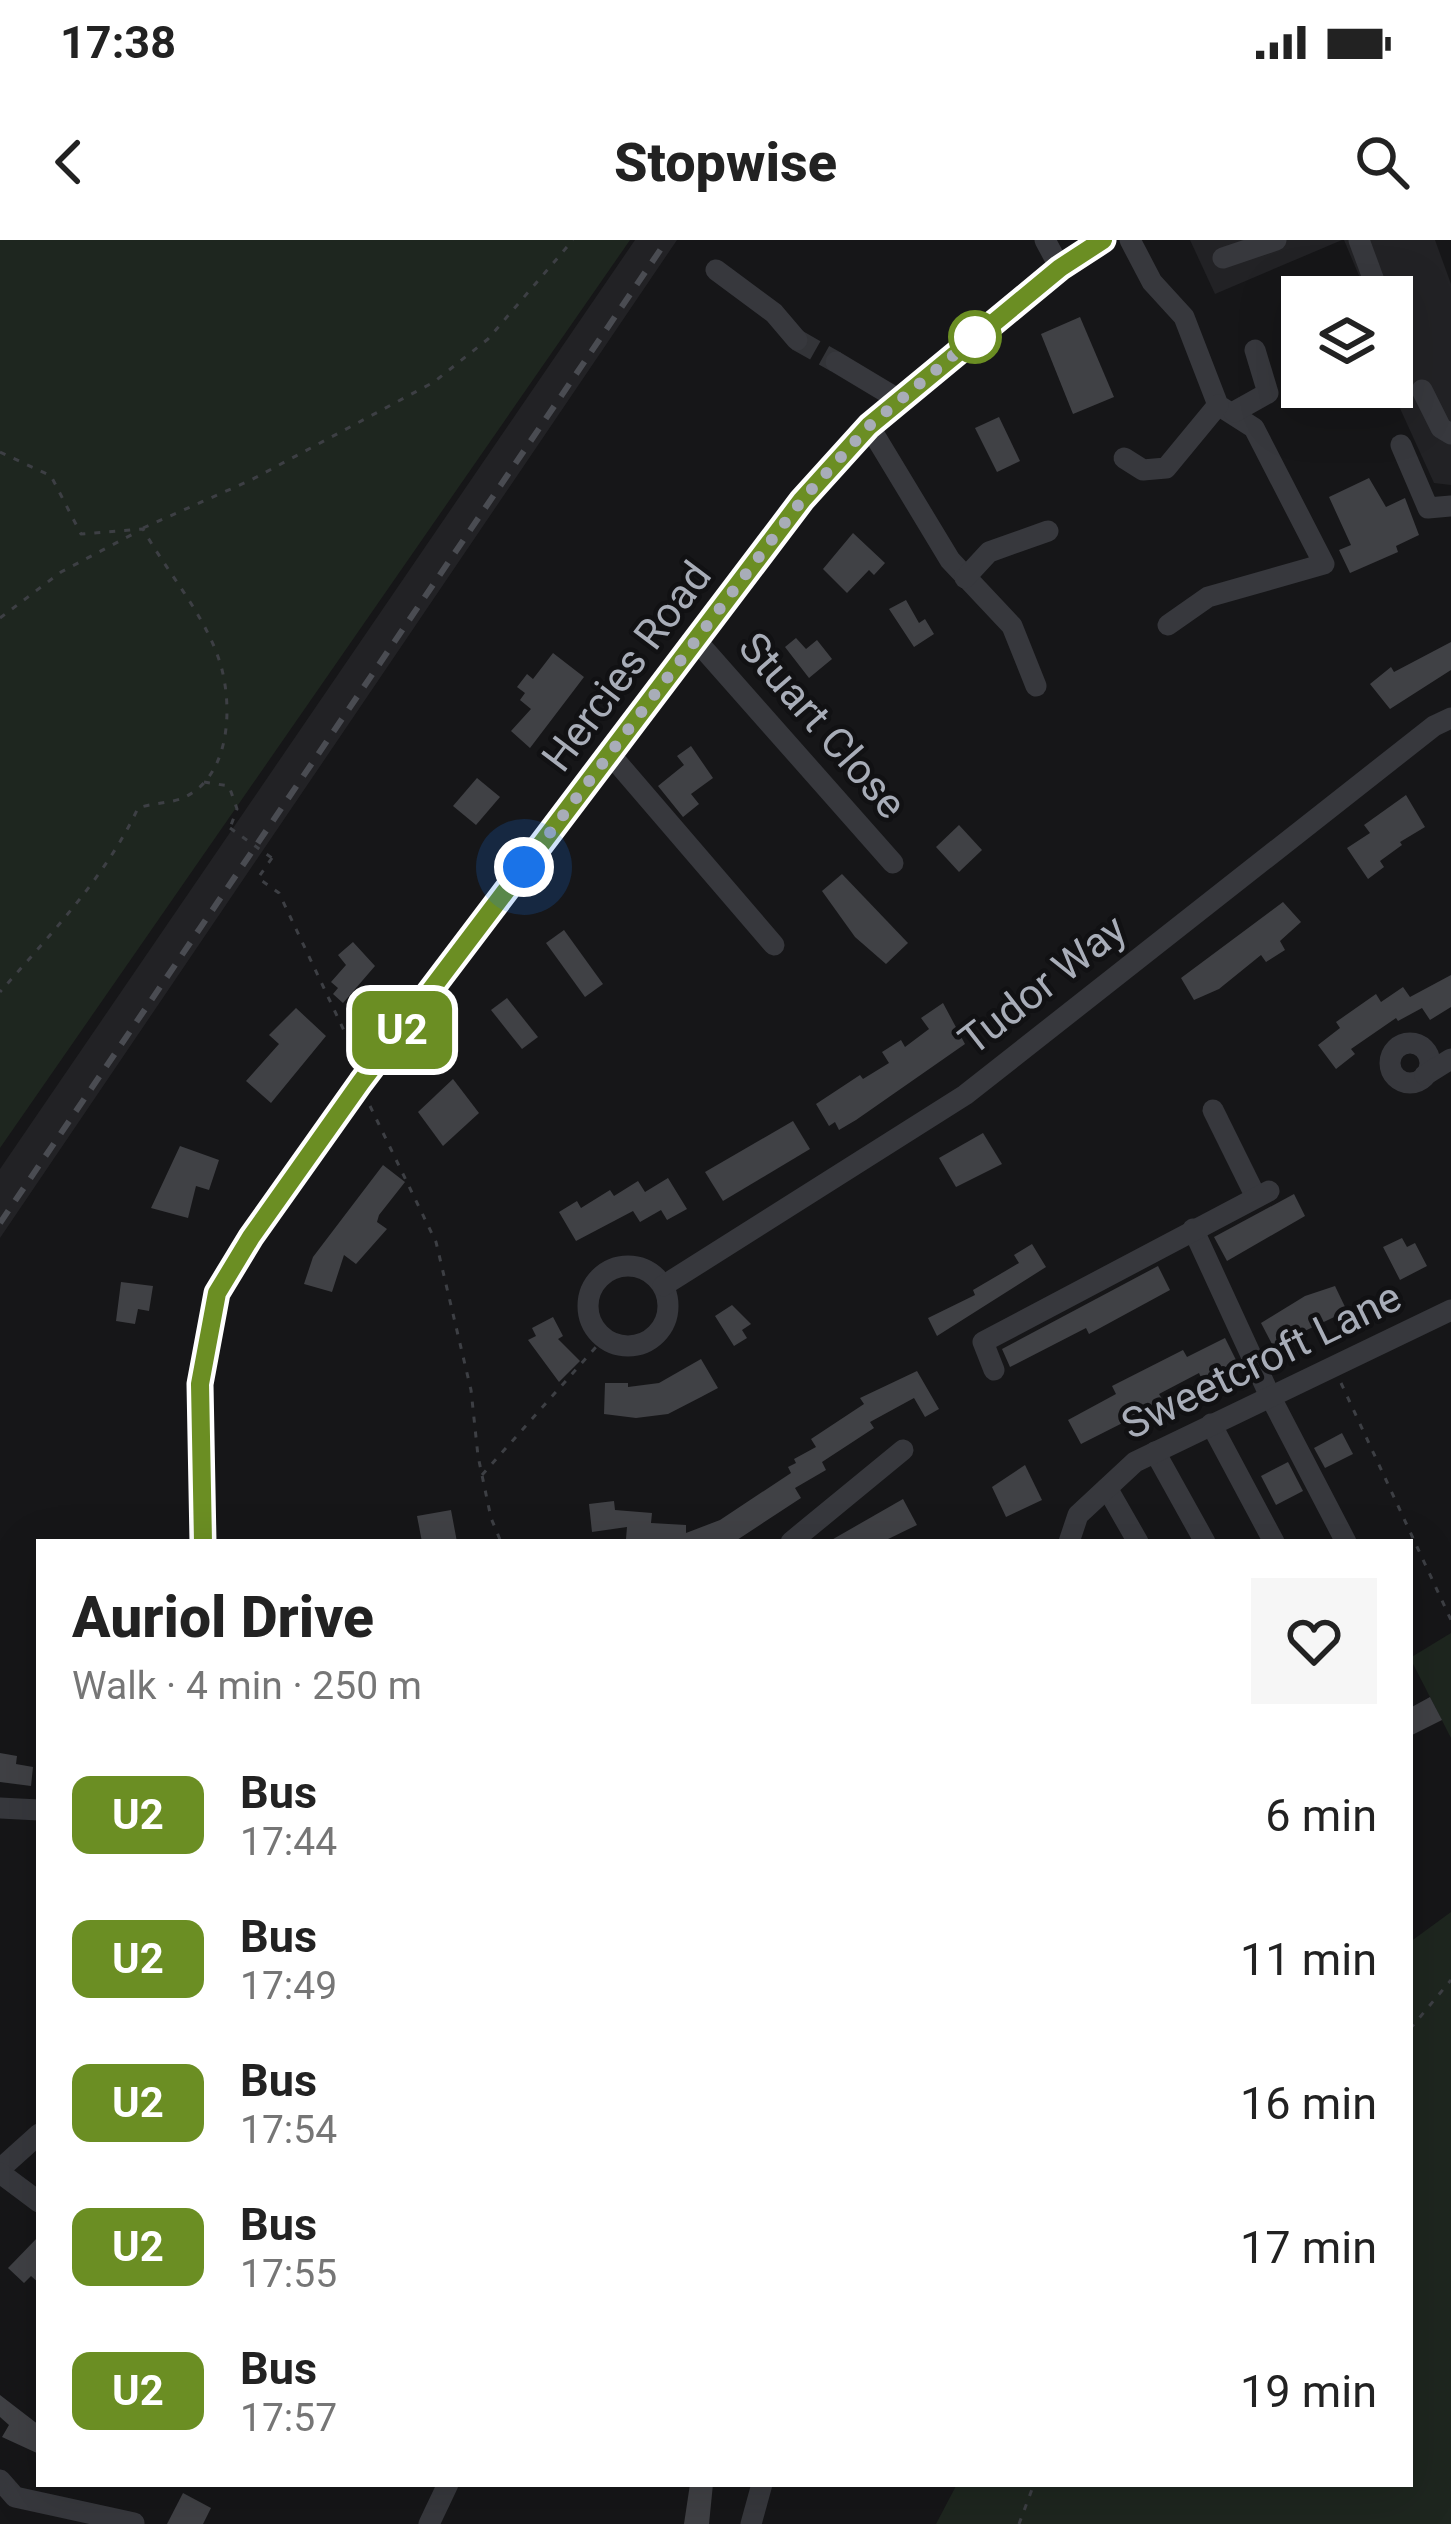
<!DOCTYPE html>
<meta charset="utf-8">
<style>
:root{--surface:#fff;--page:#f6f6f6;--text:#222;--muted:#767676}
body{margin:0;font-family:Roboto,sans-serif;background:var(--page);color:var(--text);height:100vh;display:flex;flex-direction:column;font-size:45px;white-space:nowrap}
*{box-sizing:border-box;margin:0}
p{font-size:39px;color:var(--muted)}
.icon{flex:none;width:66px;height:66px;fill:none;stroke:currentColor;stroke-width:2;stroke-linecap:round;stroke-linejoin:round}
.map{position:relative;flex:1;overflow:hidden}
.details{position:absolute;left:36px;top:1299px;width:1377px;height:948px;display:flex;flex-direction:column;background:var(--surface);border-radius:0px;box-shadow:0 12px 48px #0002}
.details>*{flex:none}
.badge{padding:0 24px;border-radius:18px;font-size:42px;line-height:78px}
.tools{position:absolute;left:1281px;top:36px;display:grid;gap:24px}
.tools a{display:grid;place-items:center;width:132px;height:132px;border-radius:0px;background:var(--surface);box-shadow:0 12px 48px #0002;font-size:60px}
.you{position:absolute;width:60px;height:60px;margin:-30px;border:9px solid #fff;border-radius:50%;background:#1a73e8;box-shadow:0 0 0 18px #1a73e833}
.map>.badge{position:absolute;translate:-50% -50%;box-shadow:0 0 0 6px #fff}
.round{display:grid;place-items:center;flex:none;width:126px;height:126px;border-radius:0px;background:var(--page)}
.headline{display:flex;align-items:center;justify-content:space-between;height:204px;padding:0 36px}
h1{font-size:57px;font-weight:800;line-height:90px}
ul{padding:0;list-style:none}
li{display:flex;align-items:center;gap:36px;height:144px;padding:0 36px}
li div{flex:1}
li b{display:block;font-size:45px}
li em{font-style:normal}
li .badge{min-width:132px;font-weight:700;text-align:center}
.status{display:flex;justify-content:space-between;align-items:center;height:84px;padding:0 60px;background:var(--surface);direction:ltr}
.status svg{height:33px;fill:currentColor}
header{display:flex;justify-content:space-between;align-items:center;height:156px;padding:0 36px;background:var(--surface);font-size:54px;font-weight:800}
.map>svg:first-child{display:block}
.built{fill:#222225}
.green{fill:#1e261f}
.building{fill:#404145}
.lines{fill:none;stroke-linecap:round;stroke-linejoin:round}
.minor-tunnel{stroke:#333438;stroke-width:21;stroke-dasharray:21 10;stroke-linecap:butt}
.path{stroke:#3d3f44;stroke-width:3;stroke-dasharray:6 9;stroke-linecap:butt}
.minor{stroke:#37383d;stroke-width:21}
.rail{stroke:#4a4c52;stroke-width:6;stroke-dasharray:15 12;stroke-linecap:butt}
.path-bridge{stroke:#3d3f44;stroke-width:3;stroke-dasharray:6 9;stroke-linecap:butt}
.line-casing{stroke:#fff;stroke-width:27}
.line{stroke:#6b8e23;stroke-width:18}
.walk{stroke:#a8adb8;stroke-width:12;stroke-dasharray:0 21.6}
.stop-dot{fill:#fff;stroke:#6b8e23;stroke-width:6}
.labels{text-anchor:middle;stroke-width:9;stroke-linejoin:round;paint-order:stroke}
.street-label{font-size:42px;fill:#a8adb8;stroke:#111113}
</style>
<div class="status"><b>17:38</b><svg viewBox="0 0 49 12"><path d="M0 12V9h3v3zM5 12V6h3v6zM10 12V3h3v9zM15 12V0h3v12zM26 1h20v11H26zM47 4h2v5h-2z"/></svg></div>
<header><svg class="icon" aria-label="back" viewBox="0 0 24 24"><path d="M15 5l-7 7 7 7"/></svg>Stopwise<svg class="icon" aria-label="search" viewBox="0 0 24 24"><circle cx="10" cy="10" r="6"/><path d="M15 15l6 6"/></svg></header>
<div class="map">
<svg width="1451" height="2284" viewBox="0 0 1451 2284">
<rect width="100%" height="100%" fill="#161618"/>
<g class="built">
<polygon points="635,0 677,0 0,998 0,929"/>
<polygon points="1190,0 1342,0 1215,54"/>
<polygon points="1344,0 1435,0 1451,44 1451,245 1434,243 1393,153 1405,147 1392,116 1392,57 1368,57"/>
</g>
<g class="green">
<polygon points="0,0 630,0 0,908"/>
<polygon points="1451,1393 1451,1498 1410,1418"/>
<polygon points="1451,1672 1451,2284 936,2284 957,2244 1410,2244 1410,1702"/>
</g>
<g class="building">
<polygon points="1080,77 1114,157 1073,174 1041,94"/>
<polygon points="999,177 1020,221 997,232 975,188"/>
<polygon points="1369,238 1386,267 1405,258 1419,295 1396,306 1398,312 1350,333 1339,310 1351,305 1329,257"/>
<polygon points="853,293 885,323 874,335 869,330 847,353 823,329"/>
<polygon points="906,360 919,383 925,379 934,394 914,407 889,369"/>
<polygon points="796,398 806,409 817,400 832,419 809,438 785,407"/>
<polygon points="1451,402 1451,430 1390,469 1370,444 1391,427 1394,432"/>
<polygon points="553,413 584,437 530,508 511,491 531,469 520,460 525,453 517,447 527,434 533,439"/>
<polygon points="691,506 713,538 691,554 699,564 683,577 658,546 684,525 677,516"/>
<polygon points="477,538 500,557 476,585 453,566"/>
<polygon points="1406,555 1425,587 1400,602 1402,605 1380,621 1384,627 1368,639 1347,608 1370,593 1364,585"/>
<polygon points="959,585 982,610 959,632 936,607"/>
<polygon points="842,634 908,703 886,724 855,697 822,651"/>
<polygon points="1283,662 1301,682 1280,701 1285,710 1266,722 1261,715 1219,749 1194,760 1181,738"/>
<polygon points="564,690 603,744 585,757 546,703"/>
<polygon points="353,702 375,726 343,763 333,754 338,748 331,742 346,725 338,715"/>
<polygon points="1451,735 1451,767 1430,780 1422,768 1398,781 1396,778 1351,809 1355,814 1336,829 1318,805 1340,788 1336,782 1376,754 1381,762 1403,747 1410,757"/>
<polygon points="507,758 538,797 522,809 491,770"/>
<polygon points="943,763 965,804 856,880 839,890 835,882 829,886 816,864 860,835 863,839 889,823 882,812 901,800 905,807 929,789 921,778"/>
<polygon points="296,768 326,796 271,863 246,841 279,804 269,795"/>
<polygon points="453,839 479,873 443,906 418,872"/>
<polygon points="793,881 810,909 723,961 705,932"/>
<polygon points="983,893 1002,924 956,947 939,918"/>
<polygon points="180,906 219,920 209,950 196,946 188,978 151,968"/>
<polygon points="383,925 405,942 379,975 377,982 387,989 356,1024 344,1015 332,1052 304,1044 313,1017"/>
<polygon points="668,938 687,969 667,980 661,970 640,982 633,971 576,1001 559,972 577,961 581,968 610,950 614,956 638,941 645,952"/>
<polygon points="1294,954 1305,976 1227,1021 1214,997"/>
<polygon points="1402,998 1407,1007 1415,1003 1427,1026 1400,1040 1383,1007"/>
<polygon points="1032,1004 1046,1027 937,1096 928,1078 975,1055 973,1050 1019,1023 1014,1015"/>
<polygon points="1158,1026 1170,1050 1089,1094 1086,1088 1010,1127 1002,1109"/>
<polygon points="121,1042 153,1046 149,1071 138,1069 135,1084 116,1081"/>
<polygon points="1335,1046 1347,1071 1273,1106 1261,1083 1305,1056"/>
<polygon points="732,1065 751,1084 742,1090 747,1098 734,1106 715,1076"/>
<polygon points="553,1077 563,1096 558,1099 580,1121 559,1142 528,1100 536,1096 532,1088"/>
<polygon points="1225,1098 1237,1122 1202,1140 1199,1133 1159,1154 1164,1162 1081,1204 1068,1180 1116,1154 1112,1146 1183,1110 1187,1117"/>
<polygon points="701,1119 718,1148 701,1157 668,1174 636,1178 604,1174 605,1143 628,1143 628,1147 659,1143"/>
<polygon points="917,1131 939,1169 925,1177 914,1158 870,1182 874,1188 822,1222 826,1230 795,1248 801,1258 734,1302 626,1299 627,1287 592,1292 589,1264 614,1261 615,1270 652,1273 651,1283 686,1285 686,1293 720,1280 791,1233 788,1227 796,1223 794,1219 816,1207 811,1199 864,1164 860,1158"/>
<polygon points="1342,1193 1353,1214 1325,1228 1314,1208"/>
<polygon points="1288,1222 1303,1251 1276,1265 1261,1236"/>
<polygon points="1025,1225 1042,1260 1006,1277 992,1247"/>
<polygon points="903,1259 917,1285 882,1302 828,1302"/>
<polygon points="451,1270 457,1302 422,1302 417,1276"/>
<polygon points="1430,1457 1442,1480 1410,1496 1410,1468"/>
<polygon points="0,1513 17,1516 16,1524 33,1527 31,1546 0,1542"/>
<polygon points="39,1996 39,2043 31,2036 24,2043 8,2028"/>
<polygon points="0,2155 39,2185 39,2214 2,2197 9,2185 0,2177"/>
<polygon points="690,2244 713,2244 709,2284 684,2284"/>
<polygon points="183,2253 211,2268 203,2284 167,2284"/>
</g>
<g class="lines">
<polyline class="minor-tunnel" points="797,100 836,122"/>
<g class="path">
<path d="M0,212L51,236L81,294L143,289C168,334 206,375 221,426C233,469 230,537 183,558C171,563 152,563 138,568C107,635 49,696 0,752"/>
<polyline points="143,288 251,240 434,142 488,99 573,0"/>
<polyline points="0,378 61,332 135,293"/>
<polyline points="204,542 229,546 237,569 230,588"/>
<polyline points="272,618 258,638 279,653 356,816"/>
<polyline points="370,866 436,1002 471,1150 478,1216 491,1278 501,1302"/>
<polyline points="1341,1143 1451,1380"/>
<polyline points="482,1235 604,1098"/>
<polyline points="1410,1789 1451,1740"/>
<polyline points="1019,2284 1034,2244"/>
</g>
<g class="minor">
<polyline points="1045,0 1060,28"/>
<polyline points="1130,0 1152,42 1184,77 1218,165 1254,188 1324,324 1208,357 1168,385"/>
<polyline points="1359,0 1380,57"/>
<polyline points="1223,18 1276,0"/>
<polyline points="716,30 774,73 797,100"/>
<polyline points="1392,87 1396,96"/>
<polyline points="836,122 901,161"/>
<polyline points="1422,150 1441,188 1451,194"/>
<polyline points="1234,172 1268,153 1255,110"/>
<polyline points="869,186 950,320 1012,386 1036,446"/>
<polyline points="1401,205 1428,268 1451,266"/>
<polyline points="1124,218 1143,230 1166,228 1218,165"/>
<polyline points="965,338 989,312 1048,291"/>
<polyline points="695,399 893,623"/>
<polyline points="609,513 774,705"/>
<circle cx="1410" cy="823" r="20"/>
<polyline points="1425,835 1451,819"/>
<polyline points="1213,870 1256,957"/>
<polyline points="1193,989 1269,1154 1346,1302"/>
<circle cx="628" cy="1066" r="40"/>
<polyline points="663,1046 965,855 1434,486 1451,478"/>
<polyline points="994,1130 983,1102 1269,951"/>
<polyline points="1211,1184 1274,1302"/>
<polyline points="1155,1212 1205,1302"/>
<polyline points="1107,1248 1138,1302"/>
<polyline points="203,1302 200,1144 217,1053 251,997 361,842 802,260 869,186 1060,28 1103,0"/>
<polyline points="791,1302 903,1210"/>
<polyline points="1069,1302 1078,1275 1135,1222 1451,1070"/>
<polyline points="0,1568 39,1570"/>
<polyline points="0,1929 39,1894"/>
<polyline points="0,1933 39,1962"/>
<polyline points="0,2240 15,2257 134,2283"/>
<polyline points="429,2284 448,2244"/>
<polyline points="751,2284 762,2244"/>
</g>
<polyline class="rail" points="0,983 667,0"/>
<polyline class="path-bridge" points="230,588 272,618"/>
</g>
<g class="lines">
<g class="line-casing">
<polyline id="line" points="203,1302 200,1144 217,1053 251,997 361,842 802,260 869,186 1060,28 1103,0"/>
</g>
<use href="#line" class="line"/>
<polyline class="walk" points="524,627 802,260 869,186 980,93 975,97"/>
</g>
<circle class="stop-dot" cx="975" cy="97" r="24"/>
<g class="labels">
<g class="street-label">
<text transform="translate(626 426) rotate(-53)" y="15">Hercies Road</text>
<text transform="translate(823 485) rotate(49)" y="15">Stuart Close</text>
<text transform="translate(1042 744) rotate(-38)" y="15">Tudor Way</text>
<text transform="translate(1261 1120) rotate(-26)" y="15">Sweetcroft Lane</text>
</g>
</g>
</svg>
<div class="tools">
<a><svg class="icon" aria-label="layers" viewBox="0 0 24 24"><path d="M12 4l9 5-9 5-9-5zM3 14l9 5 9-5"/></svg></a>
</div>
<div class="you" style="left:524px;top:627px"></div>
<b class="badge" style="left:402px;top:790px;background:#6b8e23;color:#fff">U2</b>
<section class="details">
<div class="headline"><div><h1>Auriol Drive</h1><p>Walk · 4 min · 250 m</p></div><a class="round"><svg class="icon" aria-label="heart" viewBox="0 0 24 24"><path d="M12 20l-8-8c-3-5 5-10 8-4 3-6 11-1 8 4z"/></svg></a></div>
<ul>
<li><span class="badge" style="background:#6b8e23;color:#fff">U2</span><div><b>Bus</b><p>17:44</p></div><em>6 min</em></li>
<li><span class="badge" style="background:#6b8e23;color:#fff">U2</span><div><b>Bus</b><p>17:49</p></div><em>11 min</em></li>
<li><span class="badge" style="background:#6b8e23;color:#fff">U2</span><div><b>Bus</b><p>17:54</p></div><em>16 min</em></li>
<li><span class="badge" style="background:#6b8e23;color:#fff">U2</span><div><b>Bus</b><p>17:55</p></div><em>17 min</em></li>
<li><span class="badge" style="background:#6b8e23;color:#fff">U2</span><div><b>Bus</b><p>17:57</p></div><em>19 min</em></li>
</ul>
</section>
</div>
